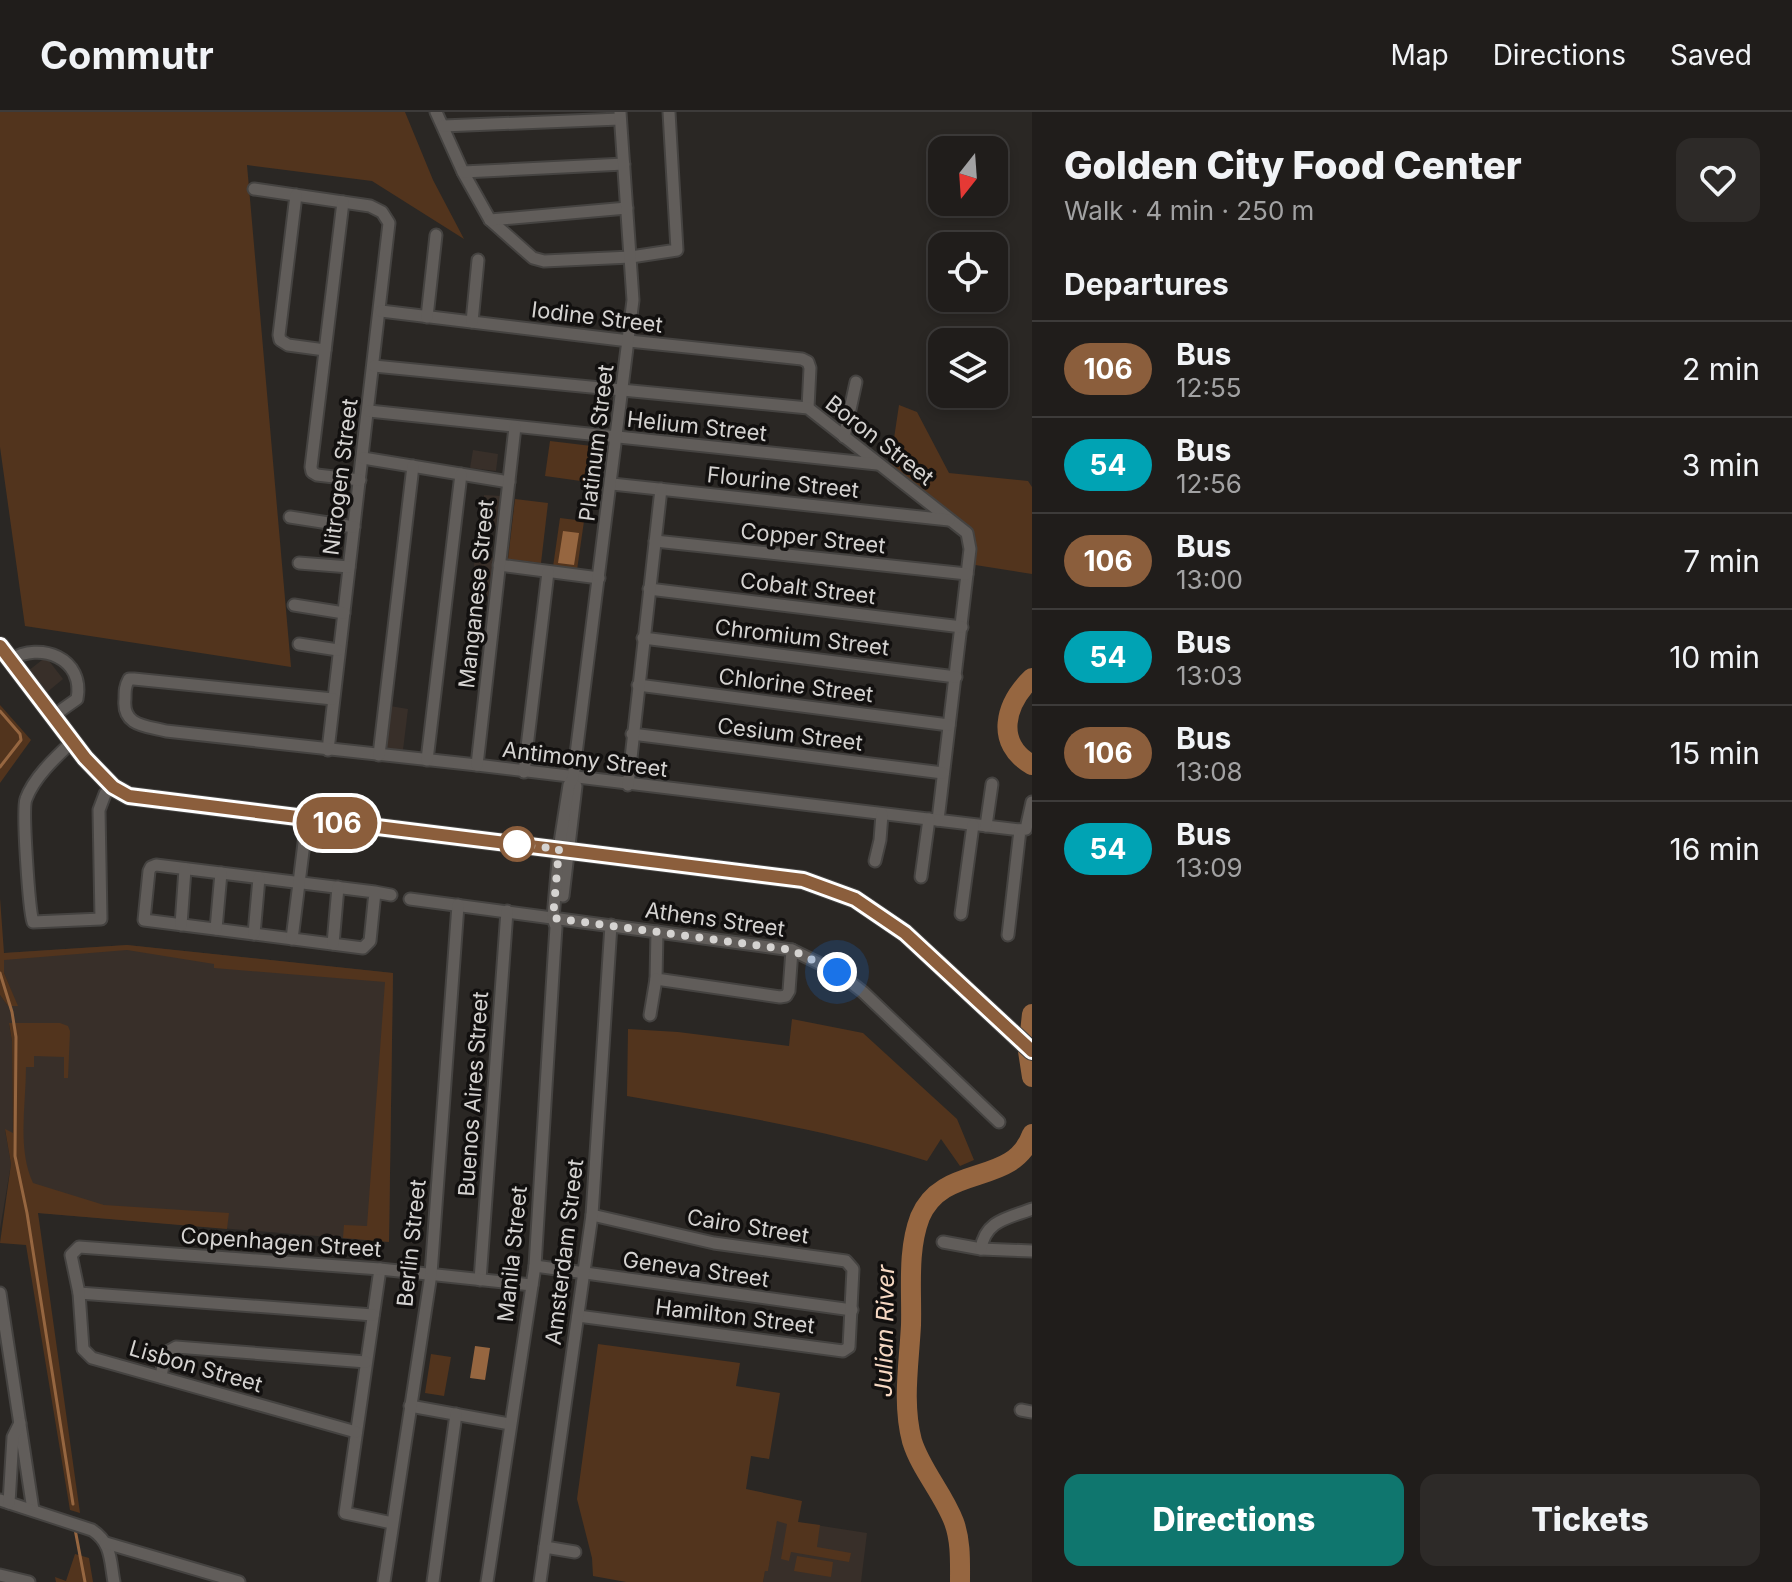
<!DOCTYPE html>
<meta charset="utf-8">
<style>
:root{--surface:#201d1b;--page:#2d2a28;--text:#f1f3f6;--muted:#a2a2a3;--line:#3d3b3a;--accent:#0f766e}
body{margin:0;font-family:Inter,sans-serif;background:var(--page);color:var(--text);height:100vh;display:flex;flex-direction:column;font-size:30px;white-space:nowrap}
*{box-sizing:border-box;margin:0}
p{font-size:26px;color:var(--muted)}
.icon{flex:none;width:44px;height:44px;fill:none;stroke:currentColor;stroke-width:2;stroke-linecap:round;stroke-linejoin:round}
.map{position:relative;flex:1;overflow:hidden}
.details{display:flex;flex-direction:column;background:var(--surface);width:760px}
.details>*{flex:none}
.badge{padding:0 16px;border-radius:26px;font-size:28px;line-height:52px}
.needle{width:52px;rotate:197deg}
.fabs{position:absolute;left:928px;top:24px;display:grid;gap:16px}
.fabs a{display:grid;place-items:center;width:80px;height:80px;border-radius:16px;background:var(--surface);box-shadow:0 4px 12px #0003,0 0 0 2px var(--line);font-size:40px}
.you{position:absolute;width:40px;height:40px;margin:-20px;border:6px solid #fff;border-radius:50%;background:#1a73e8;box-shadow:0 0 0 12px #1a73e833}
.map>.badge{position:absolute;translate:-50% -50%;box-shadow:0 0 0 4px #fff}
h2{padding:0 32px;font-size:30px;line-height:72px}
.round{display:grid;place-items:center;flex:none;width:84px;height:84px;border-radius:16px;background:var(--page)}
.summary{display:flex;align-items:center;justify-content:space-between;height:136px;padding:0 32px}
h1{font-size:38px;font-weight:800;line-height:60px}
.button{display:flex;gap:16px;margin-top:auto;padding:16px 32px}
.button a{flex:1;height:92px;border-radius:16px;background:var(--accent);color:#fff;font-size:32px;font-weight:800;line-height:92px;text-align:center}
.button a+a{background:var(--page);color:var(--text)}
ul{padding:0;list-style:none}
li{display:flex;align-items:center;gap:24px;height:96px;padding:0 32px;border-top:2px solid var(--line)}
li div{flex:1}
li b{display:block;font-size:30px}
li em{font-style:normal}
li .badge{min-width:88px;font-weight:700;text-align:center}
header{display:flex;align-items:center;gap:48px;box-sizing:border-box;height:112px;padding:0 40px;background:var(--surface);border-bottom:2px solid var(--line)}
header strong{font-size:38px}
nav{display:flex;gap:44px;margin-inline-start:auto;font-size:28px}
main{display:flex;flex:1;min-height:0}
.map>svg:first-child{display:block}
.built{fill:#382f29}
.green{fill:#52341d}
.water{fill:#966640}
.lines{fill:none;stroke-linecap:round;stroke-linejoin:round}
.stream{stroke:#966640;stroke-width:3}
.river{stroke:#966640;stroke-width:20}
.street-casing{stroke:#454341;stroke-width:15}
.secondary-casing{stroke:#454341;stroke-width:20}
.street{stroke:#615d5a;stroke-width:11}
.secondary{stroke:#7e6959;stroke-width:16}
.line-casing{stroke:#fff;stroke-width:18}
.line{stroke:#8b5e3c;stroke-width:12}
.walk{stroke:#d5d3d1;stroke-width:8;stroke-dasharray:0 14.4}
.stop-dot{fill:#fff;stroke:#8b5e3c;stroke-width:4}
.labels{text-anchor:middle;stroke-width:7;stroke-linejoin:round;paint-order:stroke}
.street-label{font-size:22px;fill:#d5d3d1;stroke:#12100f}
.water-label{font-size:24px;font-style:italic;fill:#f7d9c3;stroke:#12100f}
</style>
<header>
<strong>Commutr</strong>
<nav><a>Map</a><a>Directions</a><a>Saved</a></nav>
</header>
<main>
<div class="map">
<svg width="1032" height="1470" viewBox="0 0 1032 1470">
<rect width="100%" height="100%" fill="#2a2724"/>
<g class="built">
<polygon points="473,338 498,342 496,359 470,356"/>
<polygon points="484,383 501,384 498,414 481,412"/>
<polygon points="475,444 495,446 492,485 471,483"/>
<polygon points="46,545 63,567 46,581 28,559"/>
<polygon points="390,594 408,597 403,638 385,636"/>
<polygon points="127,833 393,861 389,1130 38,1101 24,1063 20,930 9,912 12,929 13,1023 5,1018 11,1052 0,1117 0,883 8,894 17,893 4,861 4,841"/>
<polygon points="777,1407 867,1421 861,1470 763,1470 765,1458 768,1458"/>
</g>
<g class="green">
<polygon points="0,0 405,0 433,68 464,127 372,69 247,53 291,555 25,514 0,335"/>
<polygon points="899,293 917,300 949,361 1028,369 1032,375 1032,462 969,452 971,427 889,360"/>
<polygon points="550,329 600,335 595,371 545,364"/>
<polygon points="515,387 548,391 541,451 508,447"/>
<polygon points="560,406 584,409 577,458 553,455"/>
<polygon points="0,593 31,628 0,671"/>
<polygon points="0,786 4,841 127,833 393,861 389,1130 343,1126 344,1113 367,1114 385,870 214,856 214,852 127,838 4,848 4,861 18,894 8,894 0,883"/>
<path d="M792,907L863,921L957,1007L974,1048L960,1054L941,1027L927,1049C830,1018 727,1002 627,984L628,917L678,920L789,934Z"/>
<path d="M9,911H60L68,914L70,919L68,966H64V945L34,944V955H26C26,993 17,1036 33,1071L104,1093L229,1101L227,1117L38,1101L80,1401L70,1398L26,1133L0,1131L11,1052L5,1017L13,1021L12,929Z"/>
<polygon points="598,1232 740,1251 736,1274 780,1281 769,1347 751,1344 746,1377 802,1389 798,1410 820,1413 817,1435 851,1441 849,1450 791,1440 789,1449 781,1447 787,1412 777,1409 768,1459 765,1459 763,1470 626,1470 593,1464 592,1446 577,1387"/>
<polygon points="431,1242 451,1245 444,1284 425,1281"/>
<polygon points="75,1442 89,1446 93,1470 56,1470 55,1465 66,1469"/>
<polygon points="797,1444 833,1450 831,1465 794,1459"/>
</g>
<g class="water">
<polygon points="563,419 579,421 574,453 558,451"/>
<polygon points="475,1234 490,1236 485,1268 470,1266"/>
</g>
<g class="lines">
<g class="stream">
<polyline points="0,599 20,622 21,628 0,655"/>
<polyline points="0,861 12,900 16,925 15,1044 27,1101 73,1392"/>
<polyline points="75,1417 85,1470"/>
</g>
<g class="river">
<path d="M1032,566C1005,592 994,631 1032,653"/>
<polyline points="1032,902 1028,939 1032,965"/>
<path d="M960,1470C960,1450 961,1429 954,1410C943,1381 921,1358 912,1329C902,1291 909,1252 911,1213C912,1178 907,1139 920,1105C943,1050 1013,1076 1032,1022"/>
</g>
<g class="street-casing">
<g id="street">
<polyline points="436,0 463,60 490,108 533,146 544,149 631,145 677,138 669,0"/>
<polyline points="443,14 620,7"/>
<polyline points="463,60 624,52"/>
<polyline points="254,77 370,94 382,100 389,111 328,638"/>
<polyline points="296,83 279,223 280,228 288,233 325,238"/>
<polyline points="343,90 311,355 312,360 317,363 360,368"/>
<polyline points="490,108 627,96"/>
<polyline points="381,199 629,229 802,247 808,250 810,256 808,296"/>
<polyline points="427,205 436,123"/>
<polyline points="472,210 478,148"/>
<polyline points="374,254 808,296 967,421 970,437 938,708"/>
<polyline points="369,299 877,352"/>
<polyline points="844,325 856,270"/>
<polyline points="363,346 509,370"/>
<polyline points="612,372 949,408"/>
<polyline points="290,405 354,415"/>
<polyline points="655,429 967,462"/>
<polyline points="299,451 349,455"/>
<polyline points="499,453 599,466"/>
<polyline points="649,477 962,515"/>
<polyline points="294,493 344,501"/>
<polyline points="643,526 956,565"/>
<polyline points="299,532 338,538"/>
<path d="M10,548C40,529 85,546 77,587L53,604"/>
<polyline points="638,573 949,613"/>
<path d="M333,587L134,567H129C125,574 125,579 125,587C122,614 146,614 166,619L477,653L1020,718"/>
<polyline points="632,622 943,661"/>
<path d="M73,629C56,645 34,665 26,687C22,697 29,798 33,810L101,807L99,698L105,682L113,675"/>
<polyline points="379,643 413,354"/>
<polyline points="427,648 461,362"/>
<polyline points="477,653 515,315"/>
<polyline points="524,660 548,460"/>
<polyline points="628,673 661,377"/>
<polyline points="986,714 992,672"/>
<polyline points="875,749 880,728 882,702"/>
<polyline points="921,765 929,707"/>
<polyline points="375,780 370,829 363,836 144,808 149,759 151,755 156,753 375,780 391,783"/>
<polyline points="563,784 576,674"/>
<polyline points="410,787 792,838 837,860 863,880 999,1010"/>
<polyline points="961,802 973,713"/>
<polyline points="181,813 185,757"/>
<polyline points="216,817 221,761"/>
<polyline points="657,820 656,867 780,885 786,884 789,879 792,838"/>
<polyline points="254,822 259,766"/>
<polyline points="1008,823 1020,718 1026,717 1032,690"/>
<polyline points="292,827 307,707"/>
<polyline points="333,832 338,775"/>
<polyline points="650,903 656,867"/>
<polyline points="943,1130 981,1137 1032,1139"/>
<path d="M981,1137C985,1108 1009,1106 1032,1097"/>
<polyline points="535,1154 852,1198"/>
<polyline points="380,1157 345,1401 392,1411"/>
<polyline points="480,1168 507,799"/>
<polyline points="0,1181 33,1398"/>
<polyline points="79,1181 373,1203"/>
<polyline points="578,1204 843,1239 849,1235 853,1157 846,1149 714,1131 592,1103"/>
<polyline points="161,1265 165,1241 176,1235 366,1250"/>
<polyline points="410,1294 510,1312"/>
<polyline points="1021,1298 1032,1300"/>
<polyline points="356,1320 92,1246 83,1237 79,1181 71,1143 79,1135 380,1157 532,1173"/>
<path d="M0,1388L92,1418C112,1431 110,1449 114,1470"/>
<polyline points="9,1391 13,1325 20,1311"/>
<polyline points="106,1431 239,1470"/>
<polyline points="545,1435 575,1440"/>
<polyline points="0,1463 29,1470"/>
<polyline points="384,1470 431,1162 458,793"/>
<polyline points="433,1470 456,1302"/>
<polyline points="487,1470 535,1154 554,845 556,815 553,806 559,737 569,673 573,666 633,188 620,0"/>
<polyline points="540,1470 592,1103 611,813"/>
</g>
</g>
<g class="secondary-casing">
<polyline id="secondary" points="0,534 85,646 113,675 129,684 803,768 855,787 905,821 1032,939"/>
</g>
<use href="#street" class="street"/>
<use href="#secondary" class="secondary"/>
</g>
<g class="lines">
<g class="line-casing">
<polyline id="line" points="0,534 85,646 113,675 129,684 803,768 855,787 905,821 1032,939"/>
</g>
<use href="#line" class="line"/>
<polyline class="walk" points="517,732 559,737 553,806 792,838 837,860"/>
</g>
<circle class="stop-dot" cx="517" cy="732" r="16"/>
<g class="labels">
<g class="street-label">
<text transform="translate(597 205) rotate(7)" y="8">Iodine Street</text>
<text transform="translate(697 314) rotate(6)" y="8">Helium Street</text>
<text transform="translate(880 328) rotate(38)" y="8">Boron Street</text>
<text transform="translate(596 331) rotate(-83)" y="8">Platinum Street</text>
<text transform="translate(340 365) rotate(-83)" y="8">Nitrogen Street</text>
<text transform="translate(783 370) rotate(6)" y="8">Flourine Street</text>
<text transform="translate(813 426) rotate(6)" y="8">Copper Street</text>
<text transform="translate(808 476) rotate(7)" y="8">Cobalt Street</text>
<text transform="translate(476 482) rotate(-84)" y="8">Manganese Street</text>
<text transform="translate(802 525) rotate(7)" y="8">Chromium Street</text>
<text transform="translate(796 573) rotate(7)" y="8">Chlorine Street</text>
<text transform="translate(790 622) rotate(7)" y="8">Cesium Street</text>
<text transform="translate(585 647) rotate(7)" y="8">Antimony Street</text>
<text transform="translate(715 807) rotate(8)" y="8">Athens Street</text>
<text transform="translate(473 982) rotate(-86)" y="8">Buenos Aires Street</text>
<text transform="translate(748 1114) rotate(9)" y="8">Cairo Street</text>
<text transform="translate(281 1130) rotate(4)" y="8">Copenhagen Street</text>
<text transform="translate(411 1131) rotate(-84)" y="8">Berlin Street</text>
<text transform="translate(564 1140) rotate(-83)" y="8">Amsterdam Street</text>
<text transform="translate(512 1142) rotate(-84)" y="8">Manila Street</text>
<text transform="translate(696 1157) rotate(8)" y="8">Geneva Street</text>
<text transform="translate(735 1204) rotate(7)" y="8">Hamilton Street</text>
<text transform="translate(196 1254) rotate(16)" y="8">Lisbon Street</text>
</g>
<g class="water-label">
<text transform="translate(885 1219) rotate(-89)" y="8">Julian River</text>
</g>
</g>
</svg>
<div class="fabs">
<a><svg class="needle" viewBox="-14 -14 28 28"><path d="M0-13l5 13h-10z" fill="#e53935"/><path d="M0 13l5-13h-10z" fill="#a2a2a3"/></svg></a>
<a><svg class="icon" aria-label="locate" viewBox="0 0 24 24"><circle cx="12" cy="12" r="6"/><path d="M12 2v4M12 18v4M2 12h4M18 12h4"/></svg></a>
<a><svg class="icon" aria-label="layers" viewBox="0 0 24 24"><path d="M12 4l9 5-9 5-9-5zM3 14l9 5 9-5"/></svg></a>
</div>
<div class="you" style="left:837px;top:860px"></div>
<b class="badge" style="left:337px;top:711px;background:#8b5e3c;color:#fff">106</b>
</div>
<section class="details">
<div class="summary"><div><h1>Golden City Food Center</h1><p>Walk · 4 min · 250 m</p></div><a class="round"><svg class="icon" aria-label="heart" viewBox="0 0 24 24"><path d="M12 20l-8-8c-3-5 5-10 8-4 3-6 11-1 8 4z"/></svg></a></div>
<h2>Departures</h2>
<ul>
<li><span class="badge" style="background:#8b5e3c;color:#fff">106</span><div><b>Bus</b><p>12:55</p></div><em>2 min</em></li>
<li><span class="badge" style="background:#00a3b4;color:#fff">54</span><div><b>Bus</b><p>12:56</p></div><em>3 min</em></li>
<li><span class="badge" style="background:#8b5e3c;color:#fff">106</span><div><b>Bus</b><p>13:00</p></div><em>7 min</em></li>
<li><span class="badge" style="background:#00a3b4;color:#fff">54</span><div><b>Bus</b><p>13:03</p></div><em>10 min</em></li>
<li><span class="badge" style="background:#8b5e3c;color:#fff">106</span><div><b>Bus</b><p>13:08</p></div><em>15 min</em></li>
<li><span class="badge" style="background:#00a3b4;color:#fff">54</span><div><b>Bus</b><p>13:09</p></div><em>16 min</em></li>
</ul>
<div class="button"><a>Directions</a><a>Tickets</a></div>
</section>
</main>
